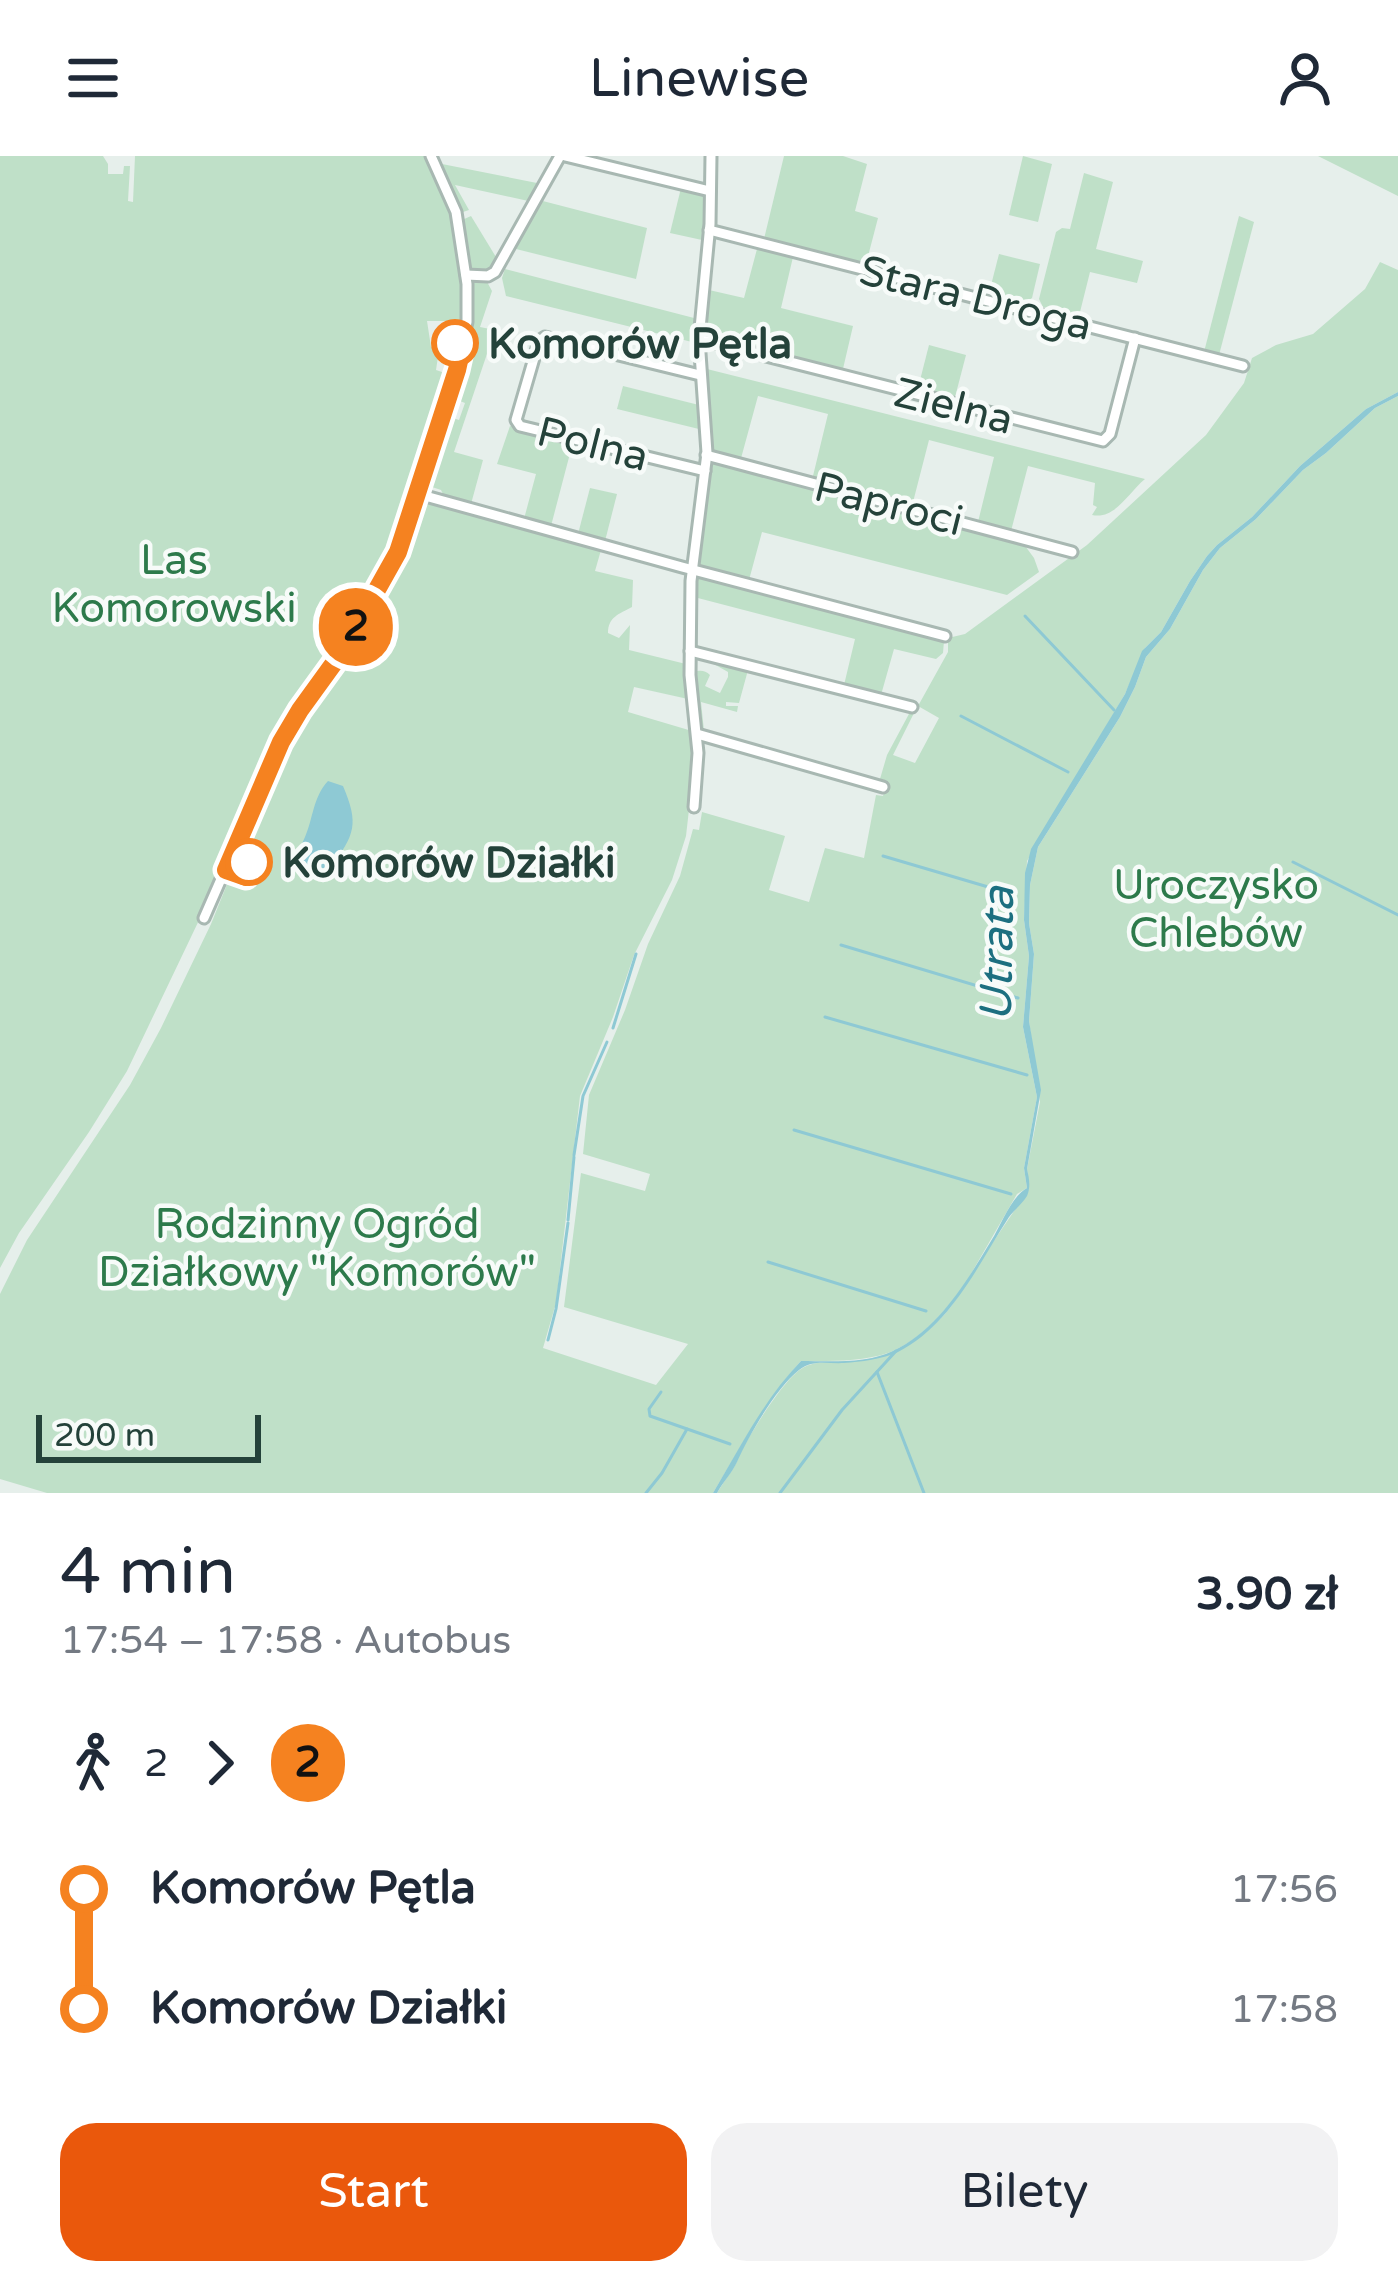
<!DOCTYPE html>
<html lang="pl">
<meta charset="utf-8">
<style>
:root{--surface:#fff;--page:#f2f2f3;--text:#1f2937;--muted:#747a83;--accent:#ea580c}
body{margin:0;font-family:"Varela Round",sans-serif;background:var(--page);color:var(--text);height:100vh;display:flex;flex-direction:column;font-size:45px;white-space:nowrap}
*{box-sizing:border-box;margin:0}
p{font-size:39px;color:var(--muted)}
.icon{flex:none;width:66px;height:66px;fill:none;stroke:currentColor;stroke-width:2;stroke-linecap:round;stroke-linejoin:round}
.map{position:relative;height:1337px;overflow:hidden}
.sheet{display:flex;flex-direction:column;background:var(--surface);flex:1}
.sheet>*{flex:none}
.badge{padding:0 24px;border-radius:39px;font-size:42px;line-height:78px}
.scale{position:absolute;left:36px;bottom:30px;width:225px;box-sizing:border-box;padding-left:12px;border:6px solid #24423a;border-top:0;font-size:33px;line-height:42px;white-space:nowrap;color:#24423a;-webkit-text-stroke:9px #f7fbf9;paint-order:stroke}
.map>.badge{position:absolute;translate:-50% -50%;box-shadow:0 0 0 6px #fff}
.legs{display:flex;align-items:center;gap:18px;height:132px;padding:0 60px;font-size:39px}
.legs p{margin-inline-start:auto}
.overview{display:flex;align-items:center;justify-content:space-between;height:204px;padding:0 60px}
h1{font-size:66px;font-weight:600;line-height:90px}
.cta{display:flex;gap:24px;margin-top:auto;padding:24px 60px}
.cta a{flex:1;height:138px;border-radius:36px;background:var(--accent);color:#fff;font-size:48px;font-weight:600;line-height:138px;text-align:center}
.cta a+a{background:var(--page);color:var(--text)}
ul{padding:0 60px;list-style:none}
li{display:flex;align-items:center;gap:42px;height:120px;font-size:45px}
li i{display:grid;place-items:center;width:18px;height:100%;margin:0 15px;background:currentColor}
li i::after{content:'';width:30px;height:30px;margin:-15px;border:9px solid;border-radius:50%;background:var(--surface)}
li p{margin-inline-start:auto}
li:first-child i{background:linear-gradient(#0000 50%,currentColor 0)}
li:last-child i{background:linear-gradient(currentColor 50%,#0000 0)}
header{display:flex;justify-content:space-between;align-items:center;height:156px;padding:0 60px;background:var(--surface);font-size:54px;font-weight:600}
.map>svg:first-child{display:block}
.green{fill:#bfe0c8}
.water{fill:#8ec9d4}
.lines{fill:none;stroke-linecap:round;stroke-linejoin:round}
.stream{stroke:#8ec9d4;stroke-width:3}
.minor-casing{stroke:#a8b8b2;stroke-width:15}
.minor{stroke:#fff;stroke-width:9}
.line-1-casing{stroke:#fff;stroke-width:27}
.line-1{stroke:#f58220;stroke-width:18}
.stop-1-dot{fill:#fff;stroke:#f58220;stroke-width:6}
.labels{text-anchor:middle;stroke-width:9;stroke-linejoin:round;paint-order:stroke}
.street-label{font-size:42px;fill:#24423a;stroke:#f7fbf9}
.stop-label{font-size:42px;font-weight:bold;fill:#24423a;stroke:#f7fbf9;text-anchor:start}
.park-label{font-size:42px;fill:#2d7a4b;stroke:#f7fbf9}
.water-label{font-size:45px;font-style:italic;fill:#1c6f80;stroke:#f7fbf9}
</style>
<header><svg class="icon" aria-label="menu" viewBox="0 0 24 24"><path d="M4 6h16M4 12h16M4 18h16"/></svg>Linewise<svg class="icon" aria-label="person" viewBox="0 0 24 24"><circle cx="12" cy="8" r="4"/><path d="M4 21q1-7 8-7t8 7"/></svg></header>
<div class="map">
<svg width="1398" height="1337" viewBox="0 0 1398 1337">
<rect width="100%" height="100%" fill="#e6efeb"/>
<g class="green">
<path d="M0,0H103L108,8V18H123L124,10H130L128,45L133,46L135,0H424C432,18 442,35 449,54C460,85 469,149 457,179L448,180V176L452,175L451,165H427L431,191L439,194L436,214L445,217L402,379L337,500L286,570L223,714L127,915L89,976L19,1077L0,1112Z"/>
<polygon points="434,0 442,8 542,28 533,46 455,29 469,54 460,57 450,31 452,29 448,26"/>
<polygon points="784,0 843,0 867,8 855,55 878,62 866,108 764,83"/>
<polygon points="1023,0 1052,8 1038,66 1009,59"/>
<polygon points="1318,0 1398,0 1398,40"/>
<polygon points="1084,17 1113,26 1096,93 1143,105 1137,127 1090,116 1079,160 1043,151 1039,143 1056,76 1062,72 1070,73"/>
<polygon points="681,32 706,37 702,84 670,77"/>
<polygon points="539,44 647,72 636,123 516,93"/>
<polygon points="471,60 499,106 491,116 473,114 468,108 462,64"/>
<polygon points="1239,60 1254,66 1219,199 1204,196"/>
<polygon points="757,93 793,101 781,152 853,170 842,217 705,181 709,134 744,142"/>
<polygon points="999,98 1040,108 1032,142 1020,150 988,141"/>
<path d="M1380,106L1398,114V236L1366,253L1300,310L1252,361L1217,389L1207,400L1190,425L1161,476L1145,492L1125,538L1027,705L1024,764L1029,800L1023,871L1037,941L1024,1012L1027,1032L1017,1038L968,1123L1029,1033L1027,1013L1040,946L1029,865L1034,798L1029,767L1030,729L1038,691L1120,561L1135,531L1146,501L1170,473L1203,414L1220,392L1256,363L1303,314L1326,297L1375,252L1398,240V1337H717C722,1329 727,1321 733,1313C738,1305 740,1296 745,1288C757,1268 783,1225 801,1213C816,1203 831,1208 847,1206C898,1203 944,1172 966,1126C949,1152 919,1186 888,1197C861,1206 830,1205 801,1205C765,1244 740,1292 713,1337H47L0,1323V1138L27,1084L130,929L161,872L211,768L230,721L236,715L235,712C250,678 263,643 280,611C329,522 393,441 427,345L601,394L595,415L633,424L632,451C619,458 608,461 608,477L619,482L630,469L629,494L686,508L688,543L634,531L628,556L692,575V627L686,680L672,724L634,799L613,861L580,940L556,1147L543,1192L656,1229L688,1188L564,1151L581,1017L645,1035L650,1018L583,998L589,939L625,854L648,788L680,720L693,673L699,674L702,656L785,680L769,734L809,746L825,692L864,702L876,639L883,640L887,625L880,623L887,599L910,556L914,557L893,599L915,607L939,562L918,550L948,496V482L965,478L1087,389L1206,279L1244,227L1252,202L1276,189L1313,178L1365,133Z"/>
<polygon points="505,113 694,162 696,187 506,140 502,122"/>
<polygon points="474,122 486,124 492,135 480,171 495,174 454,296 483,304 471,348 444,340 441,334 432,331 429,335 425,324 447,260 459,264 465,247 455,243 448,257 463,203 470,162 474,161 471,126"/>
<polygon points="929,189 966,199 954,245 917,236"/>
<path d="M703,212L1145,323C1128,337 1115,364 1092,359L1097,351L1093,349L1095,327L1028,310L1011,375L978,366L994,301L929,284L912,350L812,324L828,258L758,240L740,306L715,299L709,293L706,253L709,252L708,242H705Z"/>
<polygon points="623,230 699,249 703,274 617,253"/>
<polygon points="510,270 573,286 551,370 524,363 536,318 497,308"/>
<polygon points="710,303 1023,387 1034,402 1039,416 1007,439 762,376 749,424 700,413 695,409 705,361"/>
<polygon points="590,332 617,338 605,385 578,378"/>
<polygon points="696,419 938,482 944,485 943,497 936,503 894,493 881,539 844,529 855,483 694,441"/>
<path d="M705,503L748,514L739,547L726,546V550H738L737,556L701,546L704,575L700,568L693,516C700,514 705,514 710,519L705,530L720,537L728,521V516Z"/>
</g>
<g class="water">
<path d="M1398,236V240L1375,252L1326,297L1303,314L1256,363L1220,392L1203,414L1170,473L1146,501L1135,531L1120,561L1038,691L1030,729L1029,767L1034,798L1029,865L1041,934L1027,1013C1029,1022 1031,1031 1027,1040C1022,1048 1014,1054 1009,1061C978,1109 951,1169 898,1196C883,1203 860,1206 844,1207C827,1208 813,1203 799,1214C776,1232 749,1279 737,1306C732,1317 723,1326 717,1337H713C740,1292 764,1243 801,1205C829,1205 867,1208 893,1195C938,1174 967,1125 991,1085C1002,1068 1010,1042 1027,1032L1024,1012L1037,941L1023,871L1029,800L1024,764L1025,717L1031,693L1125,538L1142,495L1161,476L1190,425L1207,400L1217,389L1252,361L1300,310L1366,253Z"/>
<path d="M328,625L343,630C359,668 355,678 331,711L302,716L294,710C296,698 300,692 305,681C313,663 313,641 328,625Z"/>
</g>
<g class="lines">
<g class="stream">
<polyline points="1025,460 1114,554"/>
<polyline points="961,560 1068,616"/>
<polyline points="883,700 1012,738"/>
<polyline points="1293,706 1398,759"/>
<polyline points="841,789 1018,842"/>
<polyline points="825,861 1027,919"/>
<polyline points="613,872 636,798"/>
<polyline points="794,974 1011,1038"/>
<polyline points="574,999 583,940 607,886"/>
<polyline points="568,1064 574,1001"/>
<polyline points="768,1106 926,1155"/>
<polyline points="548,1184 556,1153 568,1067"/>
<polyline points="877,1216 924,1337"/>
<polyline points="661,1236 649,1253 650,1260 730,1288"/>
<polyline points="646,1337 662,1317 687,1273"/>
<polyline points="780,1337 842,1254 896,1195"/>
</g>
<g class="minor-casing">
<g id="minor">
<polyline points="565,0 710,35"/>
<polyline points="709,74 1243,210"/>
<polyline points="466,119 488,120 495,116 560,0"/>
<polyline points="699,183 1103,285 1110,278 1135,182"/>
<polyline points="700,219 545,181 539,185 516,264 520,270 705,315"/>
<polyline points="706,299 1072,396"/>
<polyline points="418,338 682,411 945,480"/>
<polyline points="690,495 912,551"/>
<polyline points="697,578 883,631"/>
<polyline points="694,651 698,597 690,519 691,425 707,297 699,183 710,68 711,0"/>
<polyline points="204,762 281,586 300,553 342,496 397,396 450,238 467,166 467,128 456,56 431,0"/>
</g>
</g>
<use href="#minor" class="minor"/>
</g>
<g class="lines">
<g class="line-1-casing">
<polyline id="line-1" points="249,706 246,721 226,714 281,586 300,554 342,496 398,396 457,214 463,187 455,187"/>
</g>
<use href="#line-1" class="line-1"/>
</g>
<g class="stop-1-dot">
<circle cx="455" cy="187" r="21"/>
<circle cx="249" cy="706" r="21"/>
</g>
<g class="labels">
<g class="street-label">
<text transform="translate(976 141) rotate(14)" y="15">Stara Droga</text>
<text transform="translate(954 249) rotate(14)" y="15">Zielna</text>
<text transform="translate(593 287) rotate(14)" y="15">Polna</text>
<text transform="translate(889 347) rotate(14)" y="15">Paproci</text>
</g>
<g class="stop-label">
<text x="488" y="202">Komorów Pętla</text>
<text x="282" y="721">Komorów Działki</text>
</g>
<g class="park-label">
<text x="174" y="418">Las<tspan x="174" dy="48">Komorowski</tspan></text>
<text x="1216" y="743">Uroczysko<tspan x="1216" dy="48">Chlebów</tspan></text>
<text x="317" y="1082">Rodzinny Ogród<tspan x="317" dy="48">Działkowy "Komorów"</tspan></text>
</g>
<g class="water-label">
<text transform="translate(996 798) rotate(-89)" y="16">Utrata</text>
</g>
</g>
</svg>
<div class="scale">200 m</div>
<b class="badge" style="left:356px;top:471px;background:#f58220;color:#111">2</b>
</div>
<section class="sheet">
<div class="overview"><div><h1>4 min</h1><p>17:54 – 17:58 · Autobus</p></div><b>3.90 zł</b></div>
<div class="legs"><svg class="icon" aria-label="walk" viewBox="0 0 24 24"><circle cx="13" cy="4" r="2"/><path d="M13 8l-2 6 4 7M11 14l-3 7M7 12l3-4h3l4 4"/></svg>2<svg class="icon" aria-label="forward" viewBox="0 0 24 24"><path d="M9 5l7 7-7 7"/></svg><b class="badge" style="background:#f58220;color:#111">2</b></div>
<ul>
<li><i style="color:#f58220"></i><b>Komorów Pętla</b><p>17:56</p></li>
<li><i style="color:#f58220"></i><b>Komorów Działki</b><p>17:58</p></li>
</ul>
<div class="cta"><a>Start</a><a>Bilety</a></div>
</section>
